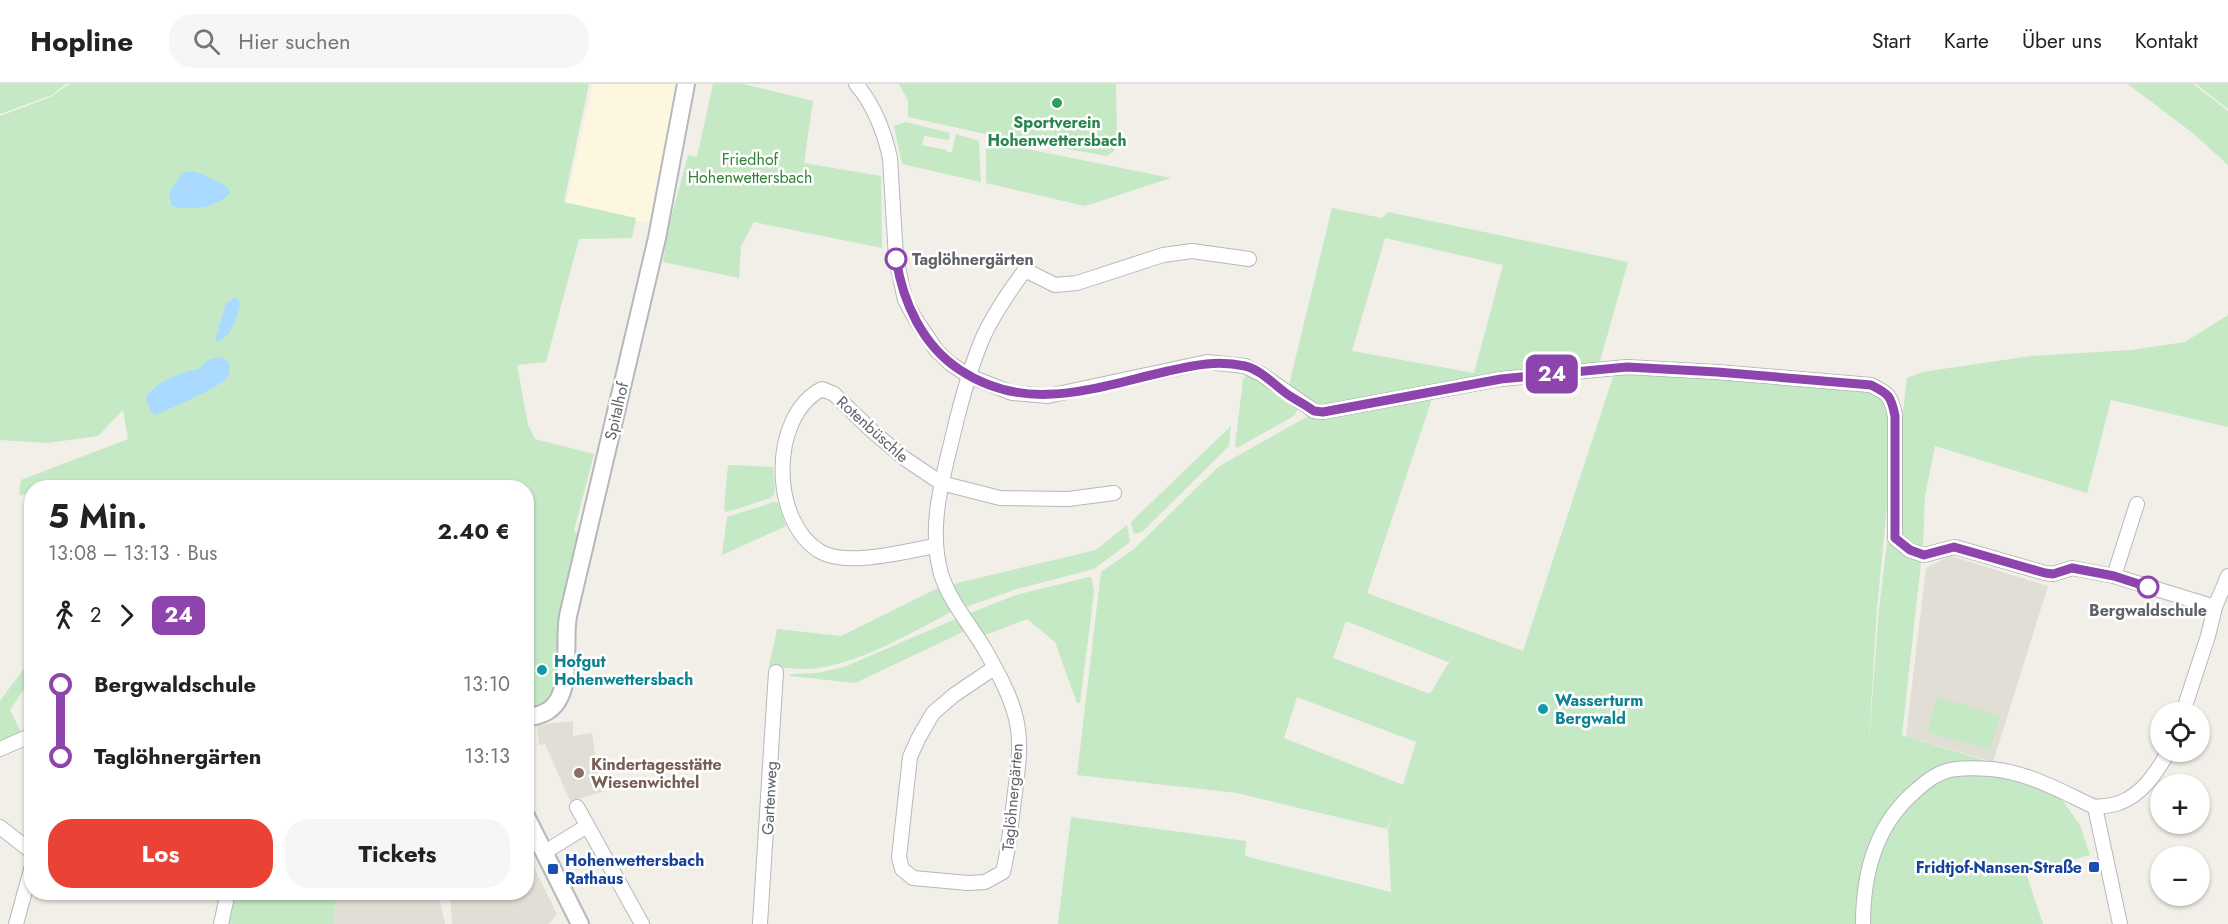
<!DOCTYPE html>
<html lang="de">
<meta charset="utf-8">
<style>
:root{--surface:#fff;--page:#f6f6f6;--text:#222;--muted:#767676;--line:#e0e0e0;--accent:#ea4335}
body{margin:0;font-family:Jost,sans-serif;background:var(--page);color:var(--text);height:100vh;display:flex;flex-direction:column;font-size:22px;white-space:nowrap}
*{box-sizing:border-box;margin:0}
p{font-size:20px;color:var(--muted)}
.icon{flex:none;width:33px;height:33px;fill:none;stroke:currentColor;stroke-width:2;stroke-linecap:round;stroke-linejoin:round}
.map{position:relative;flex:1;overflow:hidden}
.details{position:absolute;left:24px;top:396px;width:510px;height:420px;display:flex;flex-direction:column;background:var(--surface);border-radius:24px;box-shadow:0 2px 4px #0004}
.details>*{flex:none}
.badge{padding:0 12px;border-radius:9px;font-size:21px;line-height:39px}
.tools{position:absolute;left:2150px;top:618px;display:grid;gap:12px}
.tools a{display:grid;place-items:center;width:60px;height:60px;border-radius:50%;background:var(--surface);box-shadow:0 2px 4px #0004;font-size:30px}
.map>.badge{position:absolute;translate:-50% -50%;box-shadow:0 0 0 3px #fff}
.legs{display:flex;align-items:center;gap:9px;height:66px;padding:0 24px;font-size:20px}
.legs p{margin-inline-start:auto}
.summary{display:flex;align-items:center;justify-content:space-between;height:102px;padding:0 24px}
h1{font-size:33px;font-weight:700;line-height:45px}
.primary-button{display:flex;gap:12px;margin-top:auto;padding:12px 24px}
.primary-button a{flex:1;height:69px;border-radius:24px;background:var(--accent);color:#fff;font-size:24px;font-weight:700;line-height:69px;text-align:center}
.primary-button a+a{background:var(--page);color:var(--text)}
ul{padding:0 24px;list-style:none}
li{display:flex;align-items:center;gap:21px;height:72px;font-size:22px}
li i{display:grid;place-items:center;width:9px;height:100%;margin:0 8px;background:currentColor}
li i::after{content:'';width:15px;height:15px;margin:-8px;border:4px solid;border-radius:50%;background:var(--surface)}
li p{margin-inline-start:auto}
li:first-child i{background:linear-gradient(#0000 50%,currentColor 0)}
li:last-child i{background:linear-gradient(currentColor 50%,#0000 0)}
header{display:flex;align-items:center;gap:36px;box-sizing:border-box;height:84px;padding:0 30px;background:var(--surface);border-bottom:2px solid var(--line)}
header strong{font-size:28px}
nav{display:flex;gap:33px;margin-inline-start:auto;font-size:21px}
.search{width:420px;height:54px;background:var(--page);display:flex;align-items:center;gap:15px;box-sizing:border-box;padding:0 21px;border-radius:24px;color:var(--muted);font-size:22px}
.map>svg:first-child{display:block}
.commercial{fill:#fef7e0}
.education{fill:#e1ded6}
.green{fill:#c5e8c5;fill-rule:evenodd}
.water{fill:#aadaff}
.lines{fill:none;stroke-linecap:round;stroke-linejoin:round}
.minor-casing{stroke:#b5b8bc;stroke-width:16}
.tertiary-casing{stroke:#b5b8bc;stroke-width:20}
.minor{stroke:#fff;stroke-width:14}
.tertiary{stroke:#fff;stroke-width:16}
.line-1-casing{stroke:#fff;stroke-width:14}
.line-1{stroke:#8e44ad;stroke-width:9}
.leisure-dot{fill:#2e9e5b;stroke:#fff;stroke-width:2}
.stop-1-dot{fill:#fff;stroke:#8e44ad;stroke-width:3}
.culture-dot{fill:#0f9aa8;stroke:#fff;stroke-width:2}
.education-dot{fill:#8d6e63;stroke:#fff;stroke-width:2}
.transit-dot{fill:#1a4fb4;stroke:#fff;stroke-width:2}
.labels{text-anchor:middle;stroke-width:5;stroke-linejoin:round;paint-order:stroke}
.leisure-label{font-size:16px;font-weight:bold;fill:#27864d;stroke:#fff}
.park-label{font-size:16px;fill:#348238;stroke:#fff}
.stop-label{font-size:16px;font-weight:bold;fill:#5f6368;stroke:#fff;text-anchor:start}
.street-label{font-size:16px;fill:#5f6368;stroke:#fff}
.culture-label{font-size:16px;font-weight:bold;fill:#0d838f;stroke:#fff;text-anchor:start}
.education-label{font-size:16px;font-weight:bold;fill:#785e54;stroke:#fff;text-anchor:start}
.transit-label{font-size:16px;font-weight:bold;fill:#164399;stroke:#fff;text-anchor:start}
</style>
<header>
<strong>Hopline</strong>
<div class="search"><svg class="icon" aria-label="search" viewBox="0 0 24 24"><circle cx="10" cy="10" r="6"/><path d="M15 15l6 6"/></svg>Hier suchen</div>
<nav><a>Start</a><a>Karte</a><a>Über uns</a><a>Kontakt</a></nav>
</header>
<div class="map">
<svg width="2228" height="840" viewBox="0 0 2228 840">
<rect width="100%" height="100%" fill="#f1efe8"/>
<polygon class="commercial" points="593,0 677,0 649,139 565,124"/>
<g class="education">
<polygon points="1951,472 2048,502 1993,678 1906,652 1926,484"/>
<polygon points="573,637 573,652 592,649 595,671 606,707 570,717 545,660 539,661 537,641"/>
<polygon points="527,769 557,830 549,840 452,840 450,813 460,814 461,809 526,808"/>
<polygon points="336,808 438,809 445,840 333,840"/>
</g>
<g class="green">
<polygon points="0,0 66,0 52,11 0,30"/>
<path d="M69,0H589L564,118L636,134L632,154L579,155L546,278L517,281L528,341L535,355L594,370L574,447L581,450C568,489 552,552 558,592H555L556,604L540,622L527,626L526,404H94L93,401L75,404H32L31,409L19,411L21,396L128,355L123,326L98,352L47,359L0,356V32L51,13Z"/>
<polygon points="713,0 743,0 813,17 804,79 881,92 882,164 754,138 741,162 739,194 663,178 667,149 688,71 697,73"/>
<polygon points="899,0 1116,0 1117,56 1114,67 1107,72 999,53 908,33 908,16"/>
<polygon points="2128,0 2193,0 2228,27 2228,81 2194,50"/>
<polygon points="2196,0 2228,0 2228,25"/>
<polygon points="906,38 950,49 949,56 924,52 922,61 946,66 947,68 952,68 956,50 979,57 981,98 902,80 894,42"/>
<polygon points="993,58 1171,94 1085,122 986,99 986,65"/>
<path d="M1332,124L1382,134L1388,128L1628,178L1600,277L1329,320L1315,319L1288,305ZM1385,154L1503,181L1474,289L1352,267Z"/>
<path d="M2228,231V343L2111,316L2087,409L1935,362L1925,412L1923,460L1902,651L1993,679L2058,710L2080,741L2090,771L2026,789L2043,840H1058L1071,733L1246,757L1245,772L1391,808L1388,745L1393,729L1387,745L1237,709L1077,691L1101,488L1134,465L1218,383L1310,331L1433,312L1367,509L1523,567L1614,290L1692,292L1862,306L1876,310L1884,318L1890,335L1892,370L1877,525L1868,670L1879,525L1907,294L1922,288L2031,272L2131,266L2185,258ZM1346,537L1448,578L1454,570L1430,610L1333,574ZM1297,613L1416,658L1403,701L1284,654Z"/>
<polygon points="1246,291 1254,293 1298,325 1294,332 1237,364 1235,362 1243,296"/>
<polygon points="1231,342 1229,362 1142,448 1134,450 1131,438"/>
<polygon points="728,381 773,383 775,408 771,414 727,428 724,426"/>
<polygon points="774,418 778,419 786,442 722,471 727,433"/>
<polygon points="1127,441 1130,458 1094,485 1017,505 963,524 949,501 1096,466"/>
<polygon points="1089,493 1092,495 1094,508 1080,619 1077,619 1055,558 1027,535 980,553 965,531 1016,511"/>
<path d="M940,503L953,527C913,548 852,584 806,585C794,585 781,583 769,582L777,545L841,552Z"/>
<polygon points="958,534 965,547 855,599 790,592 791,590 818,589 844,583"/>
<polygon points="31,575 31,594 10,626 22,650 0,660 0,617"/>
<polygon points="1937,613 2000,632 1990,666 1927,648"/>
<polygon points="233,809 336,809 333,840 226,840"/>
</g>
<g class="water">
<path d="M190,87L202,90L228,103L230,109C217,124 191,127 172,122L169,109L182,89Z"/>
<path d="M236,213L240,220C237,233 232,252 219,257L215,256L226,219Z"/>
<path d="M221,273L228,277C229,281 231,287 229,291C223,303 170,324 156,331L152,329L145,315C155,298 180,288 199,285C204,277 211,274 221,273Z"/>
</g>
<g class="lines">
<g class="minor-casing">
<g id="minor">
<path d="M856,0C874,21 884,47 890,74L896,174L905,216L916,236L937,267L951,280L969,292L1012,309L1048,312L1207,278L1245,282L1261,290L1314,327L1323,328L1501,295L1627,283L1717,288L1871,301C1889,310 1891,312 1895,331V454L1909,466L1924,471L1955,463L2045,489L2053,490L2072,484L2114,492L2215,523"/>
<path d="M935,462C906,467 848,483 821,468C770,439 769,332 822,305L834,310L870,345L904,374L941,399L1000,414L1068,415L1114,409"/>
<polyline points="2114,492 2137,420"/>
<path d="M994,584L954,611L933,629L918,655L910,673L899,773L902,785L913,794L968,799L985,798L1003,788C1009,764 1011,740 1014,716C1017,691 1022,664 1017,639C1012,613 997,587 984,564C969,539 950,518 941,490C928,443 942,397 953,351C961,317 970,283 984,251C995,228 1010,206 1025,186L1055,201L1077,199L1163,171L1192,167L1249,175"/>
<polyline points="2183,628 2208,552 2215,523 2228,492"/>
<polyline points="0,665 32,651"/>
<polyline points="577,723 642,840"/>
<polyline points="2095,723 2120,840"/>
<path d="M2095,723C2102,722 2112,722 2119,719C2142,711 2157,688 2168,668"/>
<polyline points="0,743 32,768"/>
<polyline points="545,768 587,742"/>
<polyline points="16,840 32,782"/>
<polyline points="221,840 228,808"/>
<polyline points="760,840 776,588"/>
<path d="M1863,840C1863,791 1875,744 1911,711C1923,700 1934,690 1950,686C1963,683 1978,684 1991,685C2028,688 2062,708 2095,723"/>
</g>
</g>
<g class="tertiary-casing">
<g id="tertiary">
<path d="M526,634C534,632 543,631 549,626C574,609 563,559 568,532L657,154L686,0"/>
<polyline points="526,732 580,840"/>
</g>
</g>
<use href="#minor" class="minor"/>
<use href="#tertiary" class="tertiary"/>
</g>
<g class="lines">
<g class="line-1-casing">
<path id="line-1" d="M896,175C903,218 922,261 960,286C1028,331 1096,303 1168,287C1195,281 1217,276 1245,282C1262,286 1276,303 1290,312C1298,317 1306,321 1314,327L1323,328L1501,295L1627,283L1717,288L1871,301C1889,310 1891,312 1895,332V454L1910,466L1924,471L1954,463L2045,489L2053,490L2072,484L2114,492L2148,503"/>
</g>
<use href="#line-1" class="line-1"/>
</g>
<circle class="leisure-dot" cx="1057" cy="19" r="6"/>
<g class="stop-1-dot">
<circle cx="896" cy="175" r="10"/>
<circle cx="2148" cy="503" r="10"/>
</g>
<g class="culture-dot">
<circle cx="542" cy="586" r="6"/>
<circle cx="1543" cy="625" r="6"/>
</g>
<circle class="education-dot" cx="579" cy="689" r="6"/>
<g class="transit-dot">
<rect x="2088" y="777" width="12" height="12" rx="3"/>
<rect x="547" y="779" width="12" height="12" rx="3"/>
</g>
<g class="labels">
<g class="leisure-label">
<text x="1057" y="44">Sportverein<tspan x="1057" dy="18">Hohenwettersbach</tspan></text>
</g>
<g class="park-label">
<text x="750" y="81">Friedhof<tspan x="750" dy="18">Hohenwettersbach</tspan></text>
</g>
<g class="stop-label">
<text x="912" y="181">Taglöhnergärten</text>
<text x="2148" y="532" text-anchor="middle">Bergwaldschule</text>
</g>
<g class="street-label">
<text transform="translate(616 327) rotate(-77)" y="6">Spitalhof</text>
<text transform="translate(873 345) rotate(42)" y="6">Rotenbüschle</text>
<text transform="translate(1012 713) rotate(-85)" y="6">Taglöhnergärten</text>
<text transform="translate(769 714) rotate(-87)" y="6">Gartenweg</text>
</g>
<g class="culture-label">
<text x="554" y="583">Hofgut<tspan x="554" dy="18">Hohenwettersbach</tspan></text>
<text x="1555" y="622">Wasserturm<tspan x="1555" dy="18">Bergwald</tspan></text>
</g>
<g class="education-label">
<text x="591" y="686">Kindertagesstätte<tspan x="591" dy="18">Wiesenwichtel</tspan></text>
</g>
<g class="transit-label">
<text x="565" y="782">Hohenwettersbach<tspan x="565" dy="18">Rathaus</tspan></text>
<text x="2082" y="789" text-anchor="end">Fridtjof-Nansen-Straße</text>
</g>
</g>
</svg>
<div class="tools">
<a><svg class="icon" aria-label="locate" viewBox="0 0 24 24"><circle cx="12" cy="12" r="6"/><path d="M12 2v4M12 18v4M2 12h4M18 12h4"/></svg></a>
<a>+</a>
<a>−</a>
</div>
<b class="badge" style="left:1552px;top:290px;background:#8e44ad;color:#fff">24</b>
<section class="details">
<div class="summary"><div><h1>5 Min.</h1><p>13:08 – 13:13 · Bus</p></div><b>2.40 €</b></div>
<div class="legs"><svg class="icon" aria-label="walk" viewBox="0 0 24 24"><circle cx="13" cy="4" r="2"/><path d="M13 8l-2 6 4 7M11 14l-3 7M7 12l3-4h3l4 4"/></svg>2<svg class="icon" aria-label="forward" viewBox="0 0 24 24"><path d="M9 5l7 7-7 7"/></svg><b class="badge" style="background:#8e44ad;color:#fff">24</b></div>
<ul>
<li><i style="color:#8e44ad"></i><b>Bergwaldschule</b><p>13:10</p></li>
<li><i style="color:#8e44ad"></i><b>Taglöhnergärten</b><p>13:13</p></li>
</ul>
<div class="primary-button"><a>Los</a><a>Tickets</a></div>
</section>
</div>
